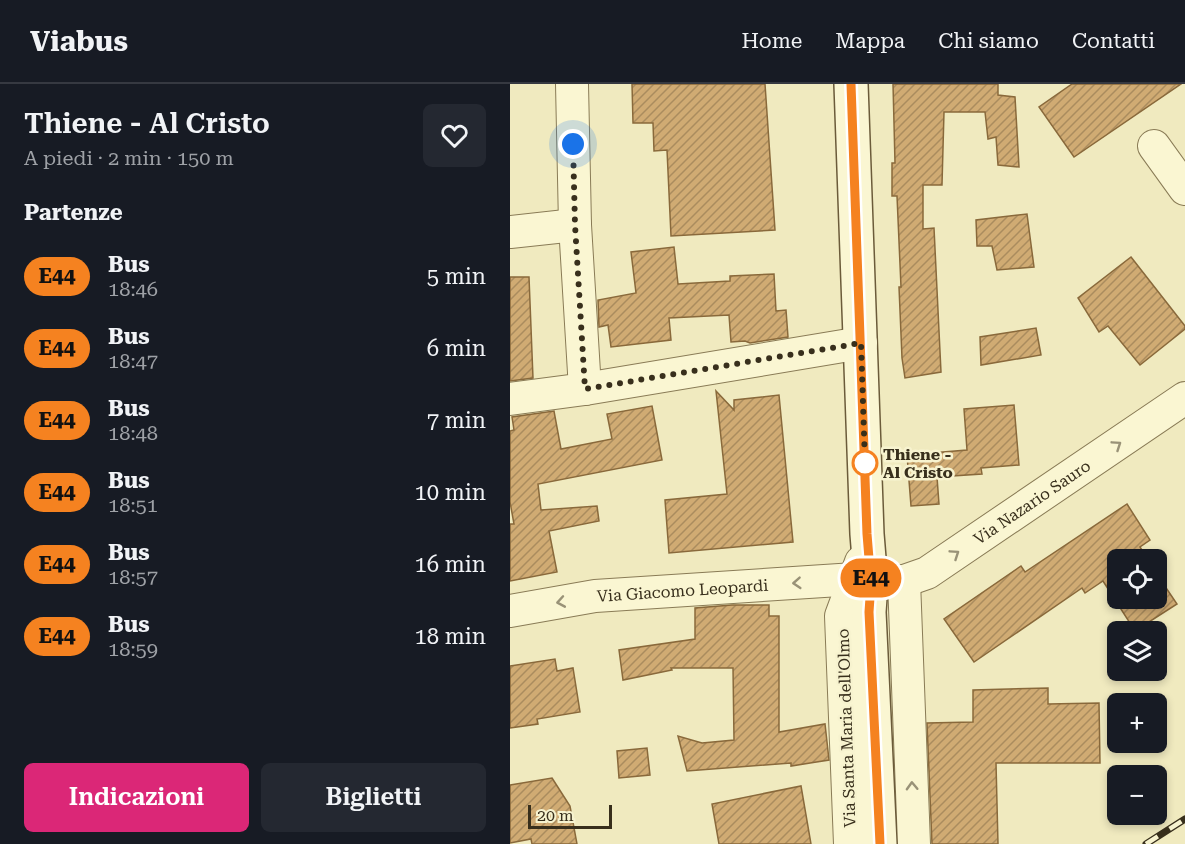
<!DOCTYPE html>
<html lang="it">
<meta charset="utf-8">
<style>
:root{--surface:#171b24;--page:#242831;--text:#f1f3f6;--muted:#9ea1a6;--line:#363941;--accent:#db2777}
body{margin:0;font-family:"Roboto Serif",serif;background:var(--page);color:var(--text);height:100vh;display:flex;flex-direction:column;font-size:22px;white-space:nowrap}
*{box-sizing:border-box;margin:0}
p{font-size:20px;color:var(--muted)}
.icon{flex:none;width:33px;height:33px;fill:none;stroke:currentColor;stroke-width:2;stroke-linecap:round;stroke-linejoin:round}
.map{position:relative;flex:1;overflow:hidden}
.sheet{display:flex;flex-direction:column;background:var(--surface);width:510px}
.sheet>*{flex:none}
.badge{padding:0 12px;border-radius:20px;font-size:21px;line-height:39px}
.controls{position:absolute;left:597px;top:465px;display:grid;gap:12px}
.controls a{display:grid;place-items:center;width:60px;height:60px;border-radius:9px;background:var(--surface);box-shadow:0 3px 9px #0003;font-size:30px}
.scale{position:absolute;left:18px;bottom:15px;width:84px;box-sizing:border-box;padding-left:6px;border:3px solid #382f1c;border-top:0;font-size:16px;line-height:21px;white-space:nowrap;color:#382f1c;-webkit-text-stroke:4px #f7f3cf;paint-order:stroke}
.you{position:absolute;width:30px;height:30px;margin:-15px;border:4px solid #fff;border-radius:50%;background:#1a73e8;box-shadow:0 0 0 9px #1a73e833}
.map>.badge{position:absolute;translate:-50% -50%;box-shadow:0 0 0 3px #fff}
h2{padding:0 24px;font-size:22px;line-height:54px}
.round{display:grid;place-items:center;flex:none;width:63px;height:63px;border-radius:9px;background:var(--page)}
.summary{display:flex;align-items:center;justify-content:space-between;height:102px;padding:0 24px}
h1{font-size:28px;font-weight:600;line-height:45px}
.cta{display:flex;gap:12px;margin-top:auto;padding:12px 24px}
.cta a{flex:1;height:69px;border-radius:9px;background:var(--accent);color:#fff;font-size:24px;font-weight:600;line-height:69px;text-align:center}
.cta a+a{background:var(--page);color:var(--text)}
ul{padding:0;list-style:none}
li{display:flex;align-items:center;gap:18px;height:72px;padding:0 24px}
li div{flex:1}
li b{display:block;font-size:22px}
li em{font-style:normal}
li .badge{min-width:66px;font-weight:700;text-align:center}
header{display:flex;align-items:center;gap:36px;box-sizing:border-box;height:84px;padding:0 30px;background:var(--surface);border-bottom:2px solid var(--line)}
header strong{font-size:28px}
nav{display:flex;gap:33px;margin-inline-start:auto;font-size:21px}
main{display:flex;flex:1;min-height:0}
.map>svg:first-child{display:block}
.building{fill:url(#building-hatch);stroke:#89693b;stroke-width:1.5}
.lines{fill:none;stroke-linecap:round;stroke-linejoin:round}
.street-casing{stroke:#897b56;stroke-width:34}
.secondary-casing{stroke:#6b5b3a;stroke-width:36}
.street{stroke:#faf6d2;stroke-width:32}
.secondary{stroke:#faf6d2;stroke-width:33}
.rail-casing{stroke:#382f1c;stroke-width:7}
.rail{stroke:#f7f3cf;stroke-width:4.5;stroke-dasharray:14;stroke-linecap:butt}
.oneway{stroke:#999277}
.line-casing{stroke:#fff;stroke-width:14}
.line{stroke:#f58220;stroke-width:9}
.walk{stroke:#382f1c;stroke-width:6;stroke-dasharray:0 10.8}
.stop-dot{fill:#fff;stroke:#f58220;stroke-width:3}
.labels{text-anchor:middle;stroke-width:5;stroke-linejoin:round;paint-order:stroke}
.stop-label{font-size:16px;font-weight:bold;fill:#382f1c;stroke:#f7f3cf;text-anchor:start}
.street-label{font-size:16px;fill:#382f1c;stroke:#f7f3cf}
</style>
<header>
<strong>Viabus</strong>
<nav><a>Home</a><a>Mappa</a><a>Chi siamo</a><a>Contatti</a></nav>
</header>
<main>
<section class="sheet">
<div class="summary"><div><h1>Thiene - Al Cristo</h1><p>A piedi · 2 min · 150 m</p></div><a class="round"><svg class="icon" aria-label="heart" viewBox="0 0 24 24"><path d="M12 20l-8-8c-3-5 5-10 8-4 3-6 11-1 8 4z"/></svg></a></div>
<h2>Partenze</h2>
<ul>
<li><span class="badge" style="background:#f58220;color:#111">E44</span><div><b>Bus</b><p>18:46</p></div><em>5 min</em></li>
<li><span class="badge" style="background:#f58220;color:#111">E44</span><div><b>Bus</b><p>18:47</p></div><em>6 min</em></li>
<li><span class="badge" style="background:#f58220;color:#111">E44</span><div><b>Bus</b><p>18:48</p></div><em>7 min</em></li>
<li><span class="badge" style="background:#f58220;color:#111">E44</span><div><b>Bus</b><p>18:51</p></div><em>10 min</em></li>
<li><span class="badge" style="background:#f58220;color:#111">E44</span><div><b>Bus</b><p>18:57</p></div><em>16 min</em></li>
<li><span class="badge" style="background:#f58220;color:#111">E44</span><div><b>Bus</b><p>18:59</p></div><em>18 min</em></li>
</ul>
<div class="cta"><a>Indicazioni</a><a>Biglietti</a></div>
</section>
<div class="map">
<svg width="675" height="760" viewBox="0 0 675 760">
<defs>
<pattern id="building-hatch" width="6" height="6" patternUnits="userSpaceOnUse" patternTransform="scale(1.5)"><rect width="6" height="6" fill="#d0ab73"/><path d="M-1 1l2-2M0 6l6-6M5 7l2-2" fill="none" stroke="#aa8c5e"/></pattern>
</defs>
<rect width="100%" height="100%" fill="#f0eabf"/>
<g class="building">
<polygon points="122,0 255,0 265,146 161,152 157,66 144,67 143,39 123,39"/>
<polygon points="383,0 488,0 488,11 505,13 509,83 488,81 486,53 478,55 475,28 434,28 432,101 413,101 413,145 424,144 431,288 395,294 392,274 389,203 391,203 387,112 382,112 382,79 385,79"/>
<polygon points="562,0 671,0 564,73 529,23"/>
<polygon points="517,130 524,183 487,186 482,162 467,162 466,136"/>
<polygon points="164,163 168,200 220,197 220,192 264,190 266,227 276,226 278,253 240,259 235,257 221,258 219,231 159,234 161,256 101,263 98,241 89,243 88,216 126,209 121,168"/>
<polygon points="621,173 675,242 675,245 630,281 598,242 589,248 568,214"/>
<polygon points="0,193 19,193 23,294 0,297"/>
<polygon points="526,244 531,271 471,281 470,253"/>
<polygon points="206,307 224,326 224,316 269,311 283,458 159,469 155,416 217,410"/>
<polygon points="504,321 509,381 471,384 472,390 427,393 429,420 401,422 397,371 457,366 454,325"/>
<polygon points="142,322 152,376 28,400 31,426 87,422 89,437 39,447 47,488 0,497 0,440 4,440 0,418 0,347 4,346 2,333 44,327 51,365 102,355 97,330"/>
<polygon points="617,420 640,456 630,463 638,476 608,476 608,514 646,514 646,489 667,520 625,547 593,497 575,509 572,504 464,578 434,535 511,482 515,488"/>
<polygon points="222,521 259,521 259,532 269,532 269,648 315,640 319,676 281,682 281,679 177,687 168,652 192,659 224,656 223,584 161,584 162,586 113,596 109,566 185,555 185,524"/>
<polygon points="45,575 47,587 63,584 70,628 27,635 28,640 0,644 0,582"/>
<polygon points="538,604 538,620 589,619 590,679 486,679 488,760 422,760 417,639 463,638 463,606"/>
<polygon points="137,664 140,691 109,694 107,667"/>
<polygon points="42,694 60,722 67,760 22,760 21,755 0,759 0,701"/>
<polygon points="291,702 301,760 209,760 202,720"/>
</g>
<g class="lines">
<g class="street-casing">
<g id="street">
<polyline points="62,0 65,141 75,305"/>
<polyline points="644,62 675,105"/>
<polyline points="0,148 65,141"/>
<polyline points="0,315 75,305 351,259"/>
<polyline points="394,497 404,760"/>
<path id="s1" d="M361,499L394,497L417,489L675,314"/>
<path id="s2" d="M0,527L85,512L345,495"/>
<polyline points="340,760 331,532 351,478"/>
</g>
</g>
<g class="secondary-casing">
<polyline id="secondary" points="341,0 357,450 361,499 359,528 370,760"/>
</g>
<use href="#street" class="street"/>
<use href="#secondary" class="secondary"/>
<g class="rail-casing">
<polyline id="rail" points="636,760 675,735"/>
</g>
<use href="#rail" class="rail"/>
</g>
<defs><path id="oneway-chevron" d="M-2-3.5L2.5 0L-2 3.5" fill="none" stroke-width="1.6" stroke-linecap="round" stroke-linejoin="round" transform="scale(1.5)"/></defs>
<g class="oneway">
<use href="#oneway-chevron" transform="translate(607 361) rotate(-34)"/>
<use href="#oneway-chevron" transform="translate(445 470) rotate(-34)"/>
<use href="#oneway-chevron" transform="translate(287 499) rotate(176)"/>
<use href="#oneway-chevron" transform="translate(51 518) rotate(170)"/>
<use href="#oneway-chevron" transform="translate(402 702) rotate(-92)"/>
</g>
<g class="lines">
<g class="line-casing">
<polyline id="line" points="341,0 357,450 361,499 359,528 370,760"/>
</g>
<use href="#line" class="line"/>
<polyline class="walk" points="63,60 65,141 75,305 351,259 355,379"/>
</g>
<circle class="stop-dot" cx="355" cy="379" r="12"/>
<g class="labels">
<g class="stop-label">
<text x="373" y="376">Thiene -<tspan x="373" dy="18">Al Cristo</tspan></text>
</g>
<g class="street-label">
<text dy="6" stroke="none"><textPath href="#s1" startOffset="184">Via Nazario Sauro</textPath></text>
<text dy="6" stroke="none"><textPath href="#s2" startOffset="174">Via Giacomo Leopardi</textPath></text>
<text transform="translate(336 644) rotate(-92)" y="6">Via Santa Maria dell'Olmo</text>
</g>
</g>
</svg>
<div class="controls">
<a><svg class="icon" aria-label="locate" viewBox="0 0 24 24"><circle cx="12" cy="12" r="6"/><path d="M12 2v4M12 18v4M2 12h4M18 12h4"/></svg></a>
<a><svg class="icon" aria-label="layers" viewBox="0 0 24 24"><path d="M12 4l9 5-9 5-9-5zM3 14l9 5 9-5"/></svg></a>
<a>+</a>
<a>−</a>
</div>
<div class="scale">20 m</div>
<div class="you" style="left:63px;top:60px"></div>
<b class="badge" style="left:361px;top:494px;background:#f58220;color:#111">E44</b>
</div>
</main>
